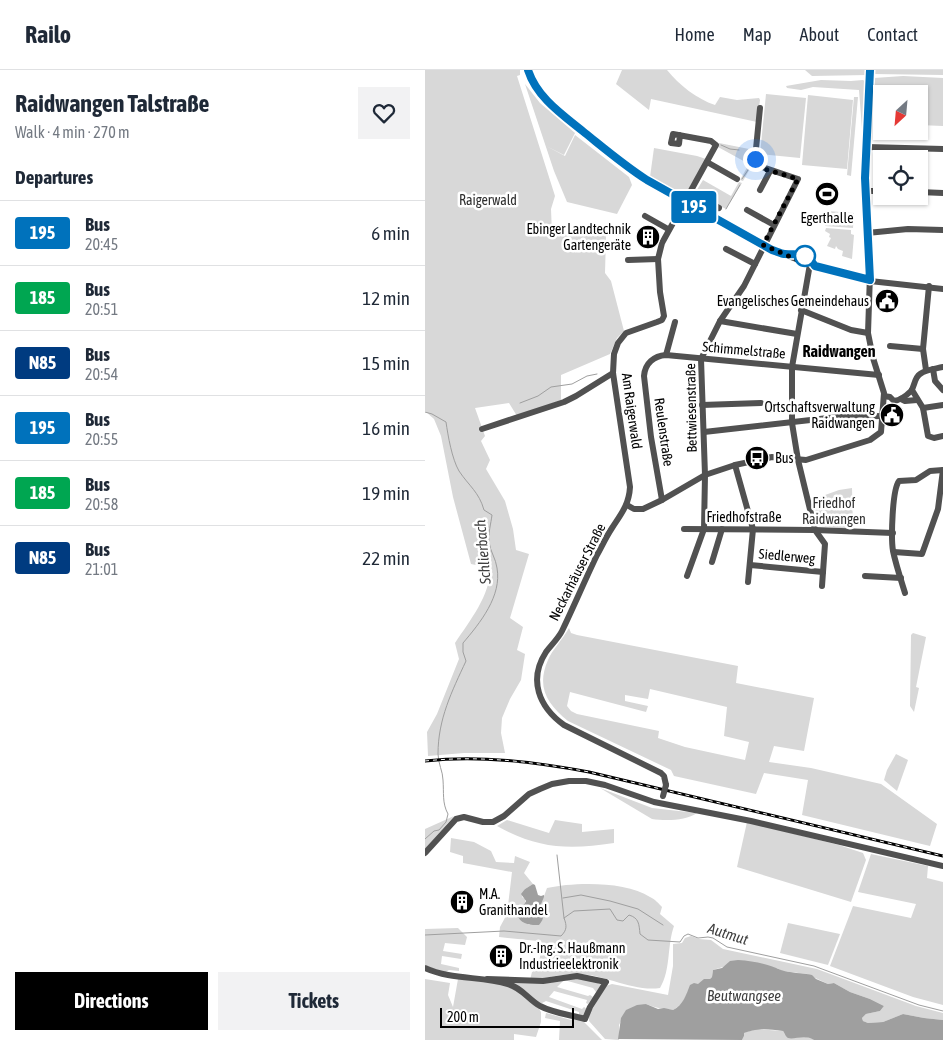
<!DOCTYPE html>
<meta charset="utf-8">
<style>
:root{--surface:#fff;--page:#f2f2f3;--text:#1f2937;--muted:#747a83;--line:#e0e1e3;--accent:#000}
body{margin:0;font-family:"Asap Condensed",sans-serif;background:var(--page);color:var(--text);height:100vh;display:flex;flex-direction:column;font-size:19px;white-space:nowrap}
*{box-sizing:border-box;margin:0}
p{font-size:16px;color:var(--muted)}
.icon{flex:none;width:28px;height:28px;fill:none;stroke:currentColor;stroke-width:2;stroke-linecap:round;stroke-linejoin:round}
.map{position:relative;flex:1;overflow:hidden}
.sheet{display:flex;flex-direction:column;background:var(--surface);width:425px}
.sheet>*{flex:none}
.badge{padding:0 10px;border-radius:4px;font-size:18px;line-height:32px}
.needle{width:32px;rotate:206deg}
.controls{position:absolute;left:448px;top:15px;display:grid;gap:10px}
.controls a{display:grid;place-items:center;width:55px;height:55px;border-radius:0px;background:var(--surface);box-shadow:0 1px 4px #0004;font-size:25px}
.scale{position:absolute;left:15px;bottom:12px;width:134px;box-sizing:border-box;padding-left:5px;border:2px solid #000;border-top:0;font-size:14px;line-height:18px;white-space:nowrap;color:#000;-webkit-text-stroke:4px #fff;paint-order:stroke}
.you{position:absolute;width:25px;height:25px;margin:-12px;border:4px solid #fff;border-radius:50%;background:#1a73e8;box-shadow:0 0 0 8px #1a73e833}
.map>.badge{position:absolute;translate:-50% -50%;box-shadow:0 0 0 2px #fff}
h2{padding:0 15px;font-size:19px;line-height:45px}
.round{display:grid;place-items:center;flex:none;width:52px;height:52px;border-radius:0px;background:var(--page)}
.summary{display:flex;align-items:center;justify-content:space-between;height:85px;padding:0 15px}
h1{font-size:24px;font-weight:700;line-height:38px}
.primary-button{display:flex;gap:10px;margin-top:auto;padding:10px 15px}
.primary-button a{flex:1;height:58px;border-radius:0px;background:var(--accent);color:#fff;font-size:20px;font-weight:700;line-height:58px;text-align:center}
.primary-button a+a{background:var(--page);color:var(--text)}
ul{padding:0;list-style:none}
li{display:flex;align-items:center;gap:15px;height:65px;padding:0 15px;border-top:1px solid var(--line)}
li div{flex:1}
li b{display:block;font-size:19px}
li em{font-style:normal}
li .badge{min-width:55px;font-weight:700;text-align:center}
header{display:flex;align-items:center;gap:30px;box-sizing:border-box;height:70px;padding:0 25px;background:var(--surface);border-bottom:1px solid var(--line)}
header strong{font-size:24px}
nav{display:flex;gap:28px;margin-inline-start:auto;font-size:18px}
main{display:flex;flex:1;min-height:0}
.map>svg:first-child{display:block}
.green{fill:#d8d8d8;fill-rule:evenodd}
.water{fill:#9f9f9f}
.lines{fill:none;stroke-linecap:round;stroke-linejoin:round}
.stream{stroke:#9f9f9f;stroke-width:1}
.minor{stroke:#515151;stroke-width:6}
.rail-casing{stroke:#000;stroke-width:3}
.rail{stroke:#fff;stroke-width:1;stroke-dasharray:4;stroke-linecap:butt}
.minor-bridge{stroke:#515151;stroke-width:6}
.line-casing{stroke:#fff;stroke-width:11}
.line{stroke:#0072bc;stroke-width:8}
.walk{stroke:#000;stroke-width:5;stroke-dasharray:0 9}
.stop-dot{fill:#fff;stroke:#0072bc;stroke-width:2.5}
.labels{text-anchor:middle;stroke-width:5;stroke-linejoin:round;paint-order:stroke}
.park-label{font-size:14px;fill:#2f2f2f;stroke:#fff}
.poi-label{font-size:14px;fill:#000;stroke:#fff;text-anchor:end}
.street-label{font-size:14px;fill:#000;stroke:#fff}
.water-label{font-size:15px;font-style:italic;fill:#404040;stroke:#fff}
.quarter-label{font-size:16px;font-weight:bold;fill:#000;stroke:#fff}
</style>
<header>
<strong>Railo</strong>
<nav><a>Home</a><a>Map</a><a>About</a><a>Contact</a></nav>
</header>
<main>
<section class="sheet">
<div class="summary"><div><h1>Raidwangen Talstraße</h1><p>Walk · 4 min · 270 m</p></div><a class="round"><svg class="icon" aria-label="heart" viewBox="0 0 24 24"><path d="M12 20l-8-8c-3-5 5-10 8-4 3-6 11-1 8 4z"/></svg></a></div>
<h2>Departures</h2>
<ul>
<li><span class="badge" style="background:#0072bc;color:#fff">195</span><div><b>Bus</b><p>20:45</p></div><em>6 min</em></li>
<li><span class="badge" style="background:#00a651;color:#fff">185</span><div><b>Bus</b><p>20:51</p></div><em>12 min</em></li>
<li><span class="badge" style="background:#003b80;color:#fff">N85</span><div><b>Bus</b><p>20:54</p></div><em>15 min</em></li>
<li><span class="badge" style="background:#0072bc;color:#fff">195</span><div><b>Bus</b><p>20:55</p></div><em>16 min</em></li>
<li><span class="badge" style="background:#00a651;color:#fff">185</span><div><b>Bus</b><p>20:58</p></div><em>19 min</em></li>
<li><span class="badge" style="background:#003b80;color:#fff">N85</span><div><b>Bus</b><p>21:01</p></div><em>22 min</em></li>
</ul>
<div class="primary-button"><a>Directions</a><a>Tickets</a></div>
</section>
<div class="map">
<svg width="518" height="970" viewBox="0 0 518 970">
<rect width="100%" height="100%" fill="#fff"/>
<g class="green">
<path d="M0,0H95V5L92,6L130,126L126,139L127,164L137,155L167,160L181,166L180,203L186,211L199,261L192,268L185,284L136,305V330L92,346L84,333L50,338L60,366L56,371L65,390L61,399L80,431L88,459L91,480L104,484L85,548L98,557L92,580L100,584L96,610L85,629L77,648L76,663L80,683H39L3,686L2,662L12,644L34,589L30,573C46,549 64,527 66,498L46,494L28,427L16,366L9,349L0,341Z"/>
<path d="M197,0H242C254,15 272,29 290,35L295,27L312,30L334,28L335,30L332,52L226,29L224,40L191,14Z"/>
<polygon points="380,0 442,0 442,5 387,6"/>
<polygon points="448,0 518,0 518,5 448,4"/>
<polygon points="478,6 518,8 518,56 494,55 494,24 456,24 456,53 446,53 448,10 449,8"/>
<polygon points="396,10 426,11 438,10 442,13 439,72 438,72 434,20 388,17 376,20 362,18 361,16"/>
<polygon points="100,14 115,33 150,63 139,85 121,76 140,86 150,65 204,107 207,115 192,144 142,132 129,101"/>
<polygon points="341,24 381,28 375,88 335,84"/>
<polygon points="383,25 428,30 422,99 377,95"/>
<polygon points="429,27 433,27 426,106 422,105"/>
<polygon points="294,73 329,80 327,95 318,111 315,110 324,94 293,77"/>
<polygon points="229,78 272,86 281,89 260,125 225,107"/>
<polygon points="278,110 306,126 314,112 317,113 301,139 270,123"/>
<polygon points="402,141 429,143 428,158 400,156"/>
<polygon points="401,158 426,160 426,164 429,165 427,189 417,186 418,181 413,179 411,176 410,179 402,176 406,168 404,167 405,164 400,161"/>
<polygon points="427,418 428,459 392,456 389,429 414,420"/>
<path d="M144,558L146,563L152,565L313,596L311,613L389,628L379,681L349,676L344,692L386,698L456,714L512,754L505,776L377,745L383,710L339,703L331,724L249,706L246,700L143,651C122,634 111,617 123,590C127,580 138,569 144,558ZM225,619L302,637L299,666L324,672L320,690L260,677L233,668L234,661L152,644L146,641L142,636L145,622L221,642L223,636L200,631V625L223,629Z"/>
<polygon points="488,563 501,567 491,617 494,618 489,642 485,636 486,565"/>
<polygon points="471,684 483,690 472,721 459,710 462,700"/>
<path d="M175,718L227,738L272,743C261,751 240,751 227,749Z"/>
<polygon points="29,746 0,779 0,759"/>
<path d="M82,750L124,763L130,750L157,754V762L189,759V773C144,780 113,779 72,756Z"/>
<polygon points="322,752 414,775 438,783 441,790 426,832 312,797"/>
<path d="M26,768L49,772L66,781L71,792L89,793L90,786L105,792L99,803L108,814L100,819L97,827L100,829V836L95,844L104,855L119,844L115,837L122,818C149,812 201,811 225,827C230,829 234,834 237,837L235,844L249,856C242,875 246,900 235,918C208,922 179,904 153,904C137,904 121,908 105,910L107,902L113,898L116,881L113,871L74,867L75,857L82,844L87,802L38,793V786L25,782Z"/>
<polygon points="446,784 503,796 502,808 518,812 518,935 488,927 405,896 428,836 486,848 491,834 433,822"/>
<polygon points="363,853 415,864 403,895 355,883"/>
<polygon points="33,858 42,867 40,875 20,873 18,881 37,884 36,889 17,886 16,894 34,898 34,901 24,900 19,903 0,895 0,859"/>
<path d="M266,866L274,869L286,870L298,879L392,899L491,936L518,943V950L499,948L478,944L458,952L443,953L438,951L437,948L441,944L455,941L459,936L445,929L425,922L409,913L403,914L382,904L357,901L352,898L301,896L288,900L287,907L285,909L263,921C261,928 255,937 248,940C239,939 230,938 221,934L199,945L194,955V970L180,969L164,951V945L181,916L187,914L243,925L248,896V874L257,873L260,868Z"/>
<polygon points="137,908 164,909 177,915 174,921 171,922 168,918 139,910 132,917 163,926 165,925 168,927 163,934 161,933 162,930 129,921 124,927 157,939 159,937 162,939 158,946 154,945 154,942 121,931 115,934 83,913"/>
<polygon points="0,909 25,913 23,925 28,937 33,909 71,913 87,917 112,936 116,942 116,952 111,967 89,964 89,970 0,970"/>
<polygon points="121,943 146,950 149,948 158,951 177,970 134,970 135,951 120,948"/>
<path d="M331,959L358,961C367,969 380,964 389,970H317L319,966L318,963Z"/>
</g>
<g class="water">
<path d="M108,814L110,815L113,825L116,826L119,825V827L115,837C119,844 120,848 114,855C106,855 98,855 93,847L101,831L96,824L100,819Z"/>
<path d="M313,890C329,891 342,894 356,900C364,903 378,903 387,905L391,909L403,914L409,913L425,922L445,929L459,936L455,941L441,944L437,948L438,951L443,953L458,952L478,944L499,948L518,950V970H389C380,964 369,970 363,968C360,966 360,963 358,961C341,959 335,958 319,963V966L317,970L193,969L196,948L201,940L212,935L221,934L233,939L239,938L248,940C258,935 261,925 265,915L269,913L273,914L279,909H285L287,907L288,900L297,898L305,891Z"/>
</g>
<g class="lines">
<g class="stream">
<polyline points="296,75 305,79 314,80"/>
<polyline points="317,109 325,97 325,87"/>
<polyline points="301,139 315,115"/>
<polyline points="95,333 113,326 126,317 147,314 162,306 172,304"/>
<path d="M0,342L7,344L21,352C23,366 27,389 34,401C44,416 54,422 59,440L67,445C66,453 63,464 64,472C65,481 71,489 72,498C77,526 55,553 38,573V582L41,591C27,621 13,649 13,684C13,693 18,702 18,710C19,723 17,733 23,744L21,752L14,760L9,761L0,769"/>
<polyline points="132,785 139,848"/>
<polyline points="138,828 156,825 185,831 213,839 238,855"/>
<path d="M0,865L79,861L136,866C142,860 142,856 139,848L149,841L185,839L192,850L198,851L204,845C214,848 214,854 215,864L223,870L255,872L259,866L263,864L273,868L283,867L288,868L302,877L389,896L494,935L518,941"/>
</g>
<g class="minor">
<polyline points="103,0 110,16 121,30 206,100 222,110 347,180 390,196 424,206 445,211 518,219"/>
<polyline points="442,77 518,79"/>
<polyline points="282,92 312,109"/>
<polyline points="335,120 345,101"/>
<polyline points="440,121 456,121"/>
<polyline points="265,122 294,138"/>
<polyline points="494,122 518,123"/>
<polyline points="322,140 349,155"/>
<polyline points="220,146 243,159"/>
<polyline points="442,163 483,159 518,160"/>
<polyline points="301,179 330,194"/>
<polyline points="203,190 233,189"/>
<polyline points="385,194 367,297 367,353 373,390 390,460 400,474 397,516"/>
<polyline points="376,240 426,260 443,263"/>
<polyline points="295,251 372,264"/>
<polyline points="465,276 498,279"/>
<polyline points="241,285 250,252"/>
<polyline points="508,299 510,311 518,320"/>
<polyline points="501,300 498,279 504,216"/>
<polyline points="487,320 498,338 503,366 509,368 518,366"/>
<path d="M459,326L465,327L469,331C475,330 482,325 486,321C490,316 489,308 495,304C502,299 510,299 518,297"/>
<polyline points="476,329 480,331 492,330"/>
<polyline points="277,335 336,333"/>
<polyline points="498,338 518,335"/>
<polyline points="57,359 139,332 151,326 188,303"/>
<polyline points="279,362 412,347 458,346"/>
<polyline points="310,395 328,459 323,512"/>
<path d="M237,430L226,367L219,306C220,293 229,286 241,285L454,305"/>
<polyline points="202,435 209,439 218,439 237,430 280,405 310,395 347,387 381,390 445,370 456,362 459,323 448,288 443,263 445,204 440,134 440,108 445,0"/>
<polyline points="259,459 390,460 468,463"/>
<polyline points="469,482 497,484 513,439 518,400"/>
<polyline points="287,492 297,459"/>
<polyline points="325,495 398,502"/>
<polyline points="262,506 279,459 280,405 276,289 295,251 319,216 373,109 331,95 330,89 335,38"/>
<polyline points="440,506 476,508"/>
<path d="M480,523C476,510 471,495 468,481C466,469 467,420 474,411L491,410L505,401L518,400"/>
<path d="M241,715L239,706L236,703L139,655C114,637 103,610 121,582C126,575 133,569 137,561C149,536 160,510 172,485C177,476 181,467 187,458C196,444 204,435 205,417L188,303L189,284L193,273L201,263L232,252L237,250L239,246L235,222L233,189L237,173L291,75L286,71L248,64L246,73L254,74L255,65"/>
<polyline points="0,783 31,749 39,747 58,752 68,752 79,746 104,724 115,719 127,714 144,711 161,711 180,715 229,732 326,751 518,796"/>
<path d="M0,898C26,910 56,906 83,914C97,918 103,929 115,936C128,943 146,945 160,949L165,937L181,912L152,906L118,911L62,909"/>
</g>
<g class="rail-casing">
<path id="rail" d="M0,691C55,685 110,692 164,702L518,786"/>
</g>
<use href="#rail" class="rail"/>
<polyline class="minor-bridge" points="238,726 241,715"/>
</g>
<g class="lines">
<g class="line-casing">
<path id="line" d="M103,0C112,28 138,45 160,63C180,79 200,96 222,110L347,180C351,181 356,184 360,184C375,185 380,181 390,196L445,210L440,108L445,0"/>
</g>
<use href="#line" class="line"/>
<polyline class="walk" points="330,89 330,92 333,97 373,109 338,175 380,193 380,186"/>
</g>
<defs>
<g id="stadium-disc" transform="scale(1.25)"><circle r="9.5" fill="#000" stroke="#fff"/><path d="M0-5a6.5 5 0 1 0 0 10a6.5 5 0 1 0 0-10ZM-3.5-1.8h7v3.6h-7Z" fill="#fff"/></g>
<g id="building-disc" transform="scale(1.25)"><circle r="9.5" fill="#000" stroke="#fff"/><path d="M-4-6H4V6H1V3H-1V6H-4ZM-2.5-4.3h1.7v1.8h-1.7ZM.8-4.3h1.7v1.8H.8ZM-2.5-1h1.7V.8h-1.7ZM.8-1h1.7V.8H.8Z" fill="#fff"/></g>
<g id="civic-disc" transform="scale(1.25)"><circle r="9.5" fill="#000" stroke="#fff"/><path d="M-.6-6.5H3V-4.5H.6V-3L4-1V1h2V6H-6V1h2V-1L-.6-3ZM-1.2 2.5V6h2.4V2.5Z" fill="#fff"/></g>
<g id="bus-disc" transform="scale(1.25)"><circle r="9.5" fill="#000" stroke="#fff"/><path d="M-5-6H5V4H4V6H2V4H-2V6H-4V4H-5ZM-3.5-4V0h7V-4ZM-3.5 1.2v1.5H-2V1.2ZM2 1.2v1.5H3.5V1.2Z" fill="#fff"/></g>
</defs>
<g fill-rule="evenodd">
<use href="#stadium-disc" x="402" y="124"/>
<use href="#building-disc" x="223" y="167"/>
<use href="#civic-disc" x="462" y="231"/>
<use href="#civic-disc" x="467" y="345"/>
<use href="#bus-disc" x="332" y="388"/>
<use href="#building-disc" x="37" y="832"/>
<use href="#building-disc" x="76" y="886"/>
</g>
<circle class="stop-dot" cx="380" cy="186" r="10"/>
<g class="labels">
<g class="park-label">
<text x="63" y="135">Raigerwald</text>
<text x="409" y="438">Friedhof<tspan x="409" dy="16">Raidwangen</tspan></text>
</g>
<g class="poi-label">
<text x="402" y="153" text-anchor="middle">Egerthalle</text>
<text x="206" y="164">Ebinger Landtechnik<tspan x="206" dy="16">Gartengeräte</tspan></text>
<text x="444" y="236">Evangelisches Gemeindehaus</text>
<text x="450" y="342">Ortschaftsverwaltung<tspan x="450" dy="16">Raidwangen</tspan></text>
<text x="350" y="393" text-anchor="start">Bus</text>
<text x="54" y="829" text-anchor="start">M.A.<tspan x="54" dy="16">Granithandel</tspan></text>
<text x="94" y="883" text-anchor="start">Dr.-Ing. S. Haußmann<tspan x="94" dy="16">Industrieelektronik</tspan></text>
</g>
<g class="street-label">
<text transform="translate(319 280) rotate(5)" y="5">Schimmelstraße</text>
<text transform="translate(266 338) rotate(-91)" y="5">Bettwiesenstraße</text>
<text transform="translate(207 341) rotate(82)" y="5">Am Raigerwald</text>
<text transform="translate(239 362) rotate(82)" y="5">Reulenstraße</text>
<text x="319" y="452">Friedhofstraße</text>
<text transform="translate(362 486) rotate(5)" y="5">Siedlerweg</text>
<text transform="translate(152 502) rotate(-63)" y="5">Neckarhäuser Straße</text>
</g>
<g class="water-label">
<text transform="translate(58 482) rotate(-95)" y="5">Schlierbach</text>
<text transform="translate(303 864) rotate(18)" y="5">Autmut</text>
<text x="319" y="931">Beutwangsee</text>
</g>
<g class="quarter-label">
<text x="414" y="287">Raidwangen</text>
</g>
</g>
</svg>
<div class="controls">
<a><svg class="needle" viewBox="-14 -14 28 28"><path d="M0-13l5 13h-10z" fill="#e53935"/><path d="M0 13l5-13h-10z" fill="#747a83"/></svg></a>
<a><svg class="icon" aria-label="locate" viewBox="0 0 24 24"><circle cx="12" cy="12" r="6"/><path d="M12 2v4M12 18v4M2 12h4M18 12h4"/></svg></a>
</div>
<div class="scale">200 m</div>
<div class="you" style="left:330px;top:89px"></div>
<b class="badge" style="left:269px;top:137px;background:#0072bc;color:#fff">195</b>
</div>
</main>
